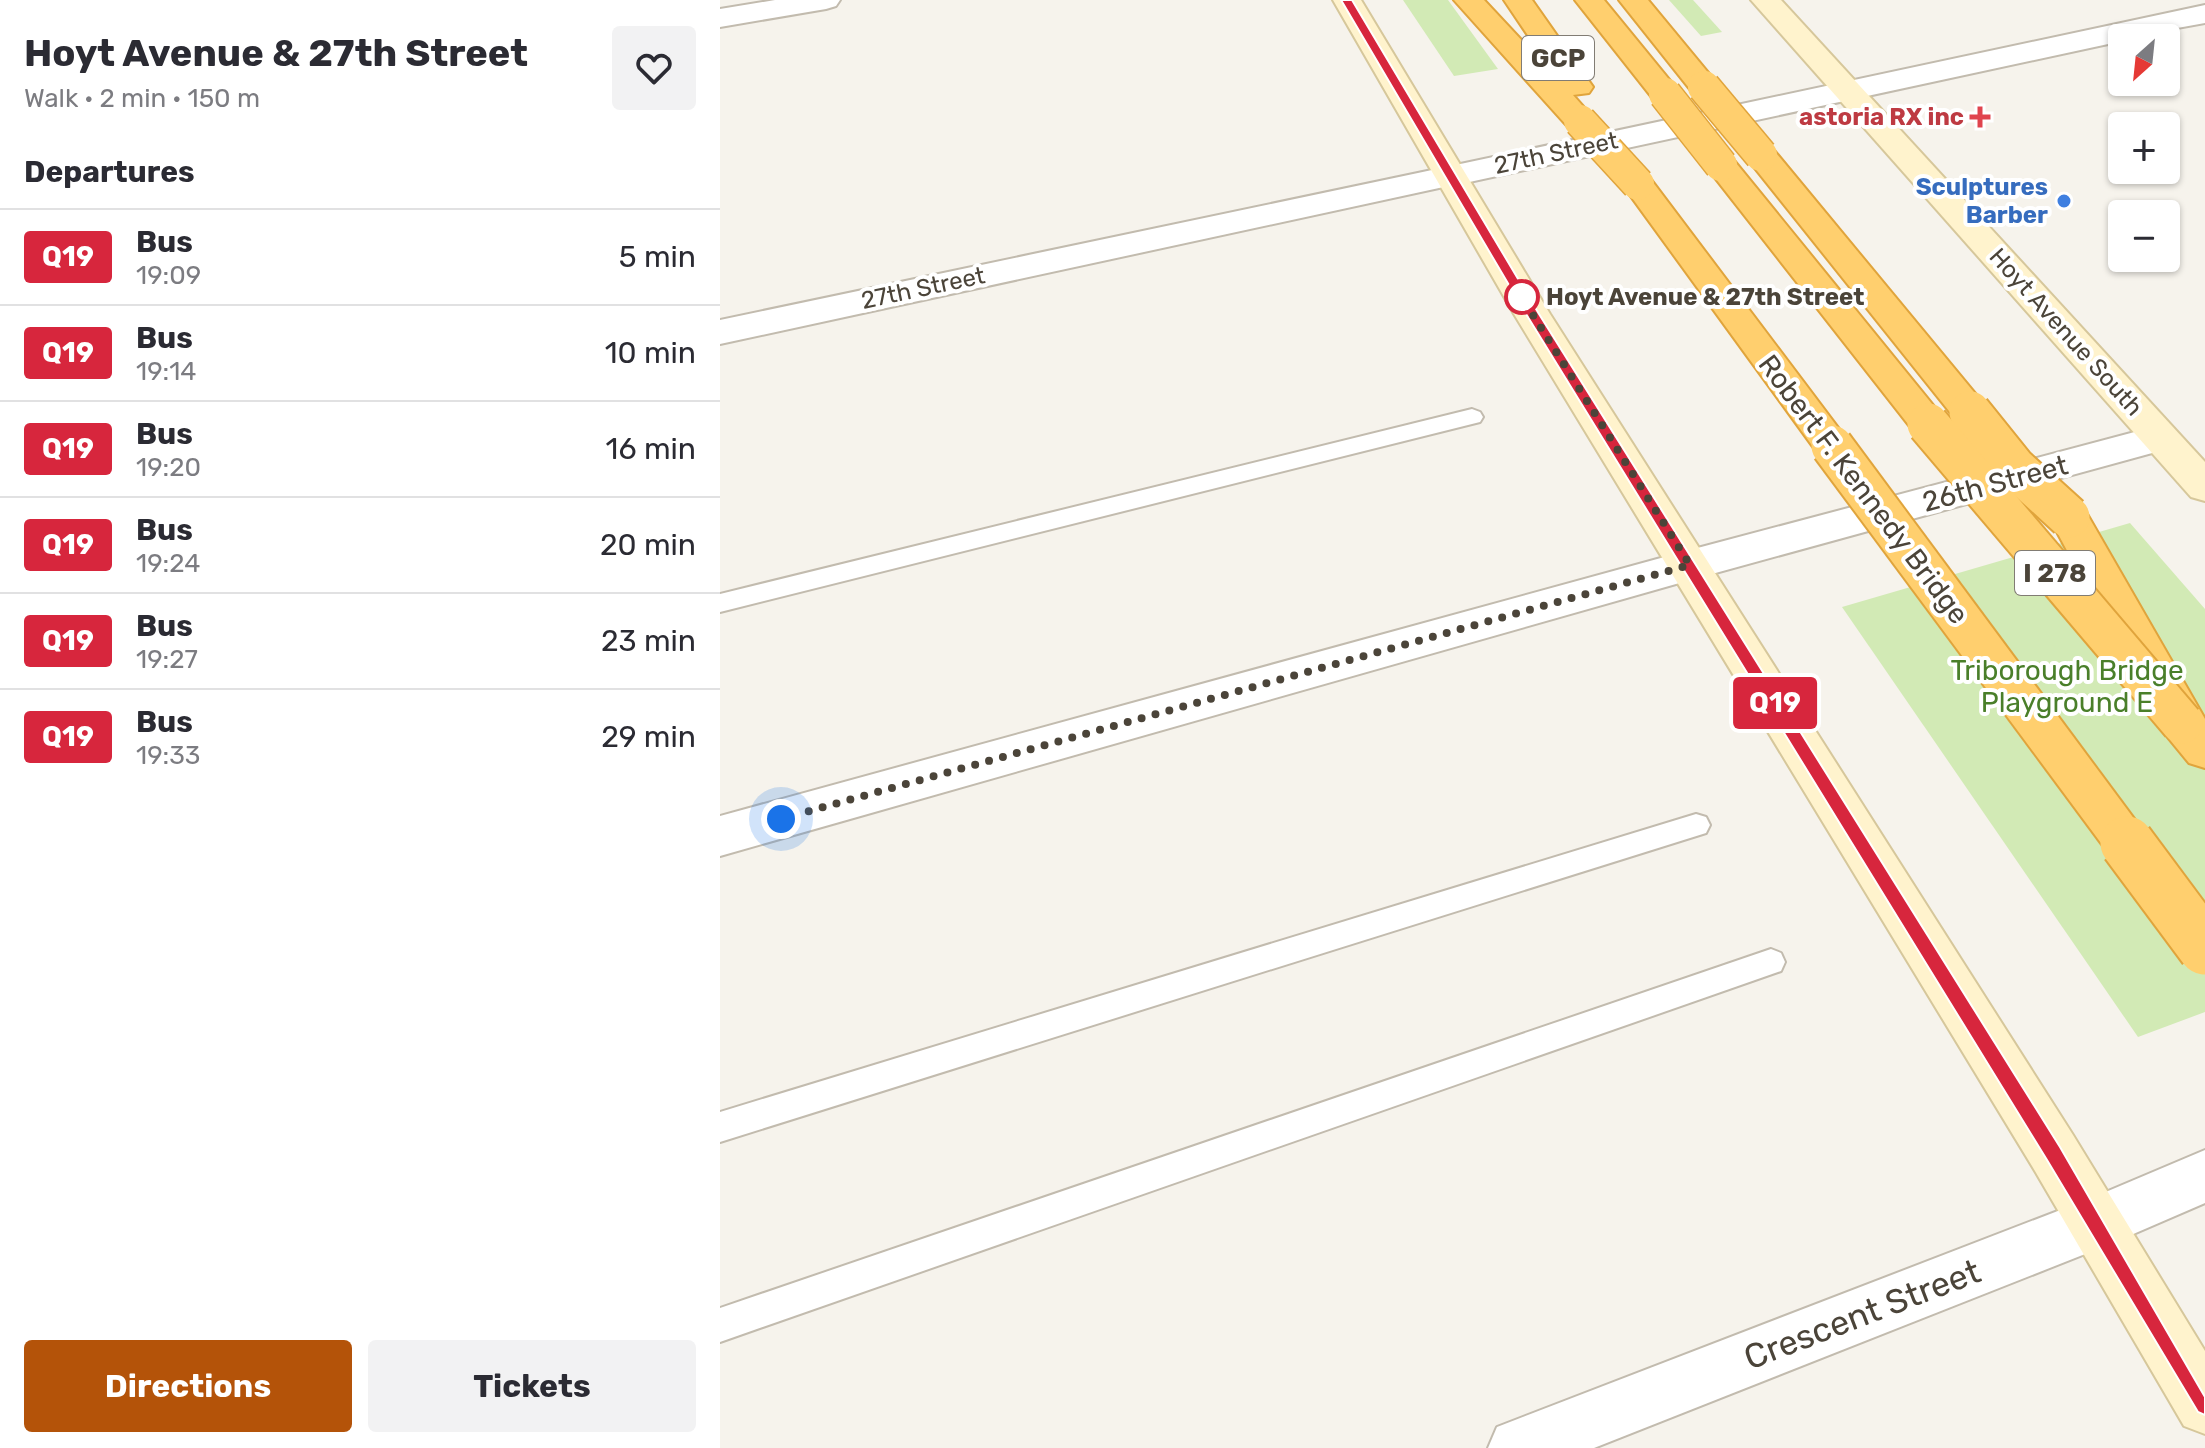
<!DOCTYPE html>
<meta charset="utf-8">
<style>
:root{--surface:#fff;--page:#f2f2f3;--text:#2b2b33;--muted:#7c7c81;--line:#e1e1e2;--accent:#b45309}
body{margin:0;font-family:Rubik,sans-serif;background:var(--page);color:var(--text);height:100vh;display:flex;flex-direction:column;font-size:30px;white-space:nowrap}
*{box-sizing:border-box;margin:0}
p{font-size:26px;color:var(--muted)}
.icon{flex:none;width:44px;height:44px;fill:none;stroke:currentColor;stroke-width:2;stroke-linecap:round;stroke-linejoin:round}
.map{position:relative;flex:1;overflow:hidden}
.sheet{display:flex;flex-direction:column;background:var(--surface);width:720px}
.sheet>*{flex:none}
.badge{padding:0 16px;border-radius:6px;font-size:28px;line-height:52px}
.needle{width:52px;rotate:207deg}
.tools{position:absolute;left:1388px;top:24px;display:grid;gap:16px}
.tools a{display:grid;place-items:center;width:72px;height:72px;border-radius:8px;background:var(--surface);box-shadow:0 2px 6px #0004;font-size:40px}
.you{position:absolute;width:40px;height:40px;margin:-20px;border:6px solid #fff;border-radius:50%;background:#1a73e8;box-shadow:0 0 0 12px #1a73e833}
.map>.badge{position:absolute;translate:-50% -50%;box-shadow:0 0 0 4px #fff}
h2{padding:0 24px;font-size:30px;line-height:72px}
.round{display:grid;place-items:center;flex:none;width:84px;height:84px;border-radius:8px;background:var(--page)}
.summary{display:flex;align-items:center;justify-content:space-between;height:136px;padding:0 24px}
h1{font-size:38px;font-weight:700;line-height:60px}
.button{display:flex;gap:16px;margin-top:auto;padding:16px 24px}
.button a{flex:1;height:92px;border-radius:8px;background:var(--accent);color:#fff;font-size:32px;font-weight:700;line-height:92px;text-align:center}
.button a+a{background:var(--page);color:var(--text)}
ul{padding:0;list-style:none}
li{display:flex;align-items:center;gap:24px;height:96px;padding:0 24px;border-top:2px solid var(--line)}
li div{flex:1}
li b{display:block;font-size:30px}
li em{font-style:normal}
li .badge{min-width:88px;font-weight:700;text-align:center}
main{display:flex;flex:1;min-height:0}
.map>svg:first-child{display:block}
.green{fill:#d2eab5}
.lines{fill:none;stroke-linecap:round;stroke-linejoin:round}
.service-casing{stroke:#c2bbae;stroke-width:4}
.minor-casing{stroke:#c2bbae;stroke-width:4}
.tertiary-casing{stroke:#c2bbae;stroke-width:4}
.secondary-casing{stroke:#d6c79b;stroke-width:4}
.motorway-casing{stroke:#e0a43c;stroke-width:4}
.service{fill:#fff;fill-rule:evenodd}
.minor{fill:#fff;fill-rule:evenodd}
.tertiary{fill:#fff;fill-rule:evenodd}
.secondary{fill:#fff3cd;fill-rule:evenodd}
.motorway{fill:#ffcf6e;fill-rule:evenodd}
.motorway-bridge-far2-casing{stroke:#e0a43c;stroke-width:35;stroke-linecap:butt}
.motorway-bridge-far1-casing{stroke:#e0a43c;stroke-width:45;stroke-linecap:butt}
.motorway-bridge-casing{stroke:#e0a43c;stroke-width:57;stroke-linecap:butt}
.motorway-bridge-far2{stroke:#ffcf6e;stroke-width:32}
.motorway-bridge-far1{stroke:#ffcf6e;stroke-width:41}
.motorway-bridge{stroke:#ffcf6e;stroke-width:53}
.line{fill:#d7263d;stroke:#fff;stroke-width:2}
.walk{stroke:#4b4439;stroke-width:8;stroke-dasharray:0 14.4}
.health-dot{fill:#e0444e;stroke:#fff;stroke-width:3}
.shop-dot{fill:#3f7fe0;stroke:#fff;stroke-width:3}
.stop-dot{fill:#fff;stroke:#d7263d;stroke-width:4}
.labels{text-anchor:middle;stroke-width:8;stroke-linejoin:round;paint-order:stroke}
.far-health-label{font-size:24px;font-weight:bold;fill:#be3a42;stroke:#fff;text-anchor:end}
.far-street-label{font-size:24px;fill:#4b4439;stroke:#fff}
.far-shop-label{font-size:24px;font-weight:bold;fill:#366cbe;stroke:#fff;text-anchor:end}
.far-stop-label{font-size:24px;font-weight:bold;fill:#4b4439;stroke:#fff;text-anchor:start}
.shield{fill:#fff;stroke:#817c74;stroke-width:2}
.shield-label{font-size:26px;font-weight:bold;fill:#4b4439}
.street-label{font-size:28px;fill:#4b4439;stroke:#fff}
.park-label{font-size:28px;fill:#4a7f2a;stroke:#fff}
.near-street-label{font-size:34px;fill:#4b4439;stroke:#fff}
</style>
<main>
<section class="sheet">
<div class="summary"><div><h1>Hoyt Avenue &amp; 27th Street</h1><p>Walk · 2 min · 150 m</p></div><a class="round"><svg class="icon" aria-label="heart" viewBox="0 0 24 24"><path d="M12 20l-8-8c-3-5 5-10 8-4 3-6 11-1 8 4z"/></svg></a></div>
<h2>Departures</h2>
<ul>
<li><span class="badge" style="background:#d7263d;color:#fff">Q19</span><div><b>Bus</b><p>19:09</p></div><em>5 min</em></li>
<li><span class="badge" style="background:#d7263d;color:#fff">Q19</span><div><b>Bus</b><p>19:14</p></div><em>10 min</em></li>
<li><span class="badge" style="background:#d7263d;color:#fff">Q19</span><div><b>Bus</b><p>19:20</p></div><em>16 min</em></li>
<li><span class="badge" style="background:#d7263d;color:#fff">Q19</span><div><b>Bus</b><p>19:24</p></div><em>20 min</em></li>
<li><span class="badge" style="background:#d7263d;color:#fff">Q19</span><div><b>Bus</b><p>19:27</p></div><em>23 min</em></li>
<li><span class="badge" style="background:#d7263d;color:#fff">Q19</span><div><b>Bus</b><p>19:33</p></div><em>29 min</em></li>
</ul>
<div class="button"><a>Directions</a><a>Tickets</a></div>
</section>
<div class="map">
<svg width="1485" height="1448" viewBox="0 0 1485 1448">
<rect width="100%" height="100%" fill="#f6f3ec"/>
<g class="green">
<polygon points="683,0 728,0 778,69 734,76"/>
<polygon points="949,0 973,0 1002,32 981,36"/>
<polygon points="1410,523 1485,609 1485,1012 1418,1037 1122,607"/>
</g>
<g class="lines">
<g class="service-casing">
<g id="service">
<polygon points="752,409 760,412 763,417 760,422 0,612 0,594"/>
<polygon points="976,814 986,817 990,825 986,833 0,1142 0,1112"/>
<polygon points="1051,949 1061,953 1065,962 1061,971 0,1342 0,1308"/>
</g>
</g>
<g class="minor-casing">
<g id="minor">
<polygon points="55,0 120,0 116,6 106,9 0,27 0,9"/>
<polygon points="731,166 742,169 747,176 742,183 0,344 0,320"/>
<polygon points="1441,425 1454,429 1460,438 1454,447 970,580 0,856 0,816 970,550"/>
<polygon points="1374,1197 1393,1205 1401,1224 1393,1243 874,1448 768,1448 777,1427"/>
</g>
</g>
<g class="tertiary-casing">
<g id="tertiary">
<polygon points="1485,5 1485,23 1402,38 1402,41 731,186 720,183 715,176 720,169 731,166"/>
<polygon points="1485,1150 1485,1203 1374,1251 1355,1243 1347,1224 1355,1205"/>
</g>
</g>
<g class="secondary-casing">
<g id="secondary">
<polygon points="613,0 641,0 830,314 1353,1135 1485,1351 1485,1434 1464,1426 1315,1171 794,314"/>
<polygon points="1031,0 1061,0 1485,462 1485,501 1471,497"/>
</g>
</g>
<g class="motorway-casing">
<g id="motorway">
<polygon points="734,0 764,0 836,77 784,0 812,0 873,87 869,93 853,95 876,121 871,128 860,130 849,128"/>
<polygon points="855,0 884,0 956,88 960,94 956,100 945,103 934,100"/>
<polygon points="899,0 928,0 995,81 999,87 995,93 984,96 973,93"/>
<polygon points="1041,145 1052,148 1263,403 1269,412 1263,421 1250,425 1237,421 1030,162 1025,155 1030,148"/>
<polygon points="1001,155 1012,158 1221,415 1227,424 1221,433 1208,437 1195,433 985,165 990,158"/>
<polygon points="918,174 929,177 1125,437 1131,446 1125,455 1112,459 1099,455 902,184 907,177"/>
<polygon points="1349,503 1363,507 1485,719 1485,768 1469,763 1446,735 1329,517 1335,507"/>
</g>
</g>
<use href="#service" class="service"/>
<use href="#minor" class="minor"/>
<use href="#tertiary" class="tertiary"/>
<use href="#secondary" class="secondary"/>
<use href="#motorway" class="motorway"/>
<g class="motorway-bridge-far2-casing">
<g id="motorway-bridge-far2">
<polyline points="984,87 1041,155"/>
<polyline points="945,94 1001,165"/>
<polyline points="860,121 918,184"/>
</g>
</g>
<g class="motorway-bridge-far1-casing">
<g id="motorway-bridge-far1">
<polyline points="1250,412 1295,468 1349,517"/>
<polyline points="1208,424 1462,723"/>
<polyline points="1112,446 1408,845"/>
</g>
</g>
<g class="motorway-bridge-casing">
<polyline id="motorway-bridge" points="1407,843 1485,948"/>
</g>
<use href="#motorway-bridge-far2" class="motorway-bridge-far2"/>
<use href="#motorway-bridge-far1" class="motorway-bridge-far1"/>
<use href="#motorway-bridge" class="motorway-bridge"/>
</g>
<polygon class="line" points="621,0 632,0 819,314 1340,1147 1485,1397 1485,1415 1478,1412 1327,1160 806,314"/>
<g class="lines">
<polyline class="walk" points="61,819 970,565 796,288 802,297"/>
</g>
<path class="health-dot" d="M1256 105h8v8h8v8h-8v8h-8v-8h-8v-8h8z"/>
<circle class="shop-dot" cx="1344" cy="201" r="8"/>
<circle class="stop-dot" cx="802" cy="297" r="16"/>
<g class="labels">
<g class="far-health-label">
<text x="1244" y="125">astoria RX inc</text>
</g>
<g class="far-street-label">
<text transform="translate(836 153) rotate(-12)" y="8">27th Street</text>
<text transform="translate(203 288) rotate(-12)" y="8">27th Street</text>
<text transform="translate(1346 332) rotate(48)" y="8">Hoyt Avenue South</text>
</g>
<g class="far-shop-label">
<text x="1328" y="195">Sculptures<tspan x="1328" dy="28">Barber</tspan></text>
</g>
<g class="far-stop-label">
<text x="826" y="305">Hoyt Avenue &amp; 27th Street</text>
</g>
<g class="shield">
<rect x="802" y="36" width="72" height="44" rx="6"/>
<rect x="1295" y="551" width="80" height="44" rx="6"/>
</g>
<g class="shield-label">
<text x="838" y="67">GCP</text>
<text x="1335" y="582">I 278</text>
</g>
<g class="street-label">
<text transform="translate(1275 483) rotate(-15)" y="10">26th Street</text>
<text transform="translate(1144 489) rotate(53)" y="10">Robert F. Kennedy Bridge</text>
</g>
<g class="park-label">
<text x="1347" y="680">Triborough Bridge<tspan x="1347" dy="32">Playground E</tspan></text>
</g>
<g class="near-street-label">
<text transform="translate(1142 1314) rotate(-21)" y="12">Crescent Street</text>
</g>
</g>
</svg>
<div class="tools">
<a><svg class="needle" viewBox="-14 -14 28 28"><path d="M0-13l5 13h-10z" fill="#e53935"/><path d="M0 13l5-13h-10z" fill="#7c7c81"/></svg></a>
<a>+</a>
<a>−</a>
</div>
<div class="you" style="left:61px;top:819px"></div>
<b class="badge" style="left:1055px;top:703px;background:#d7263d;color:#fff">Q19</b>
</div>
</main>
